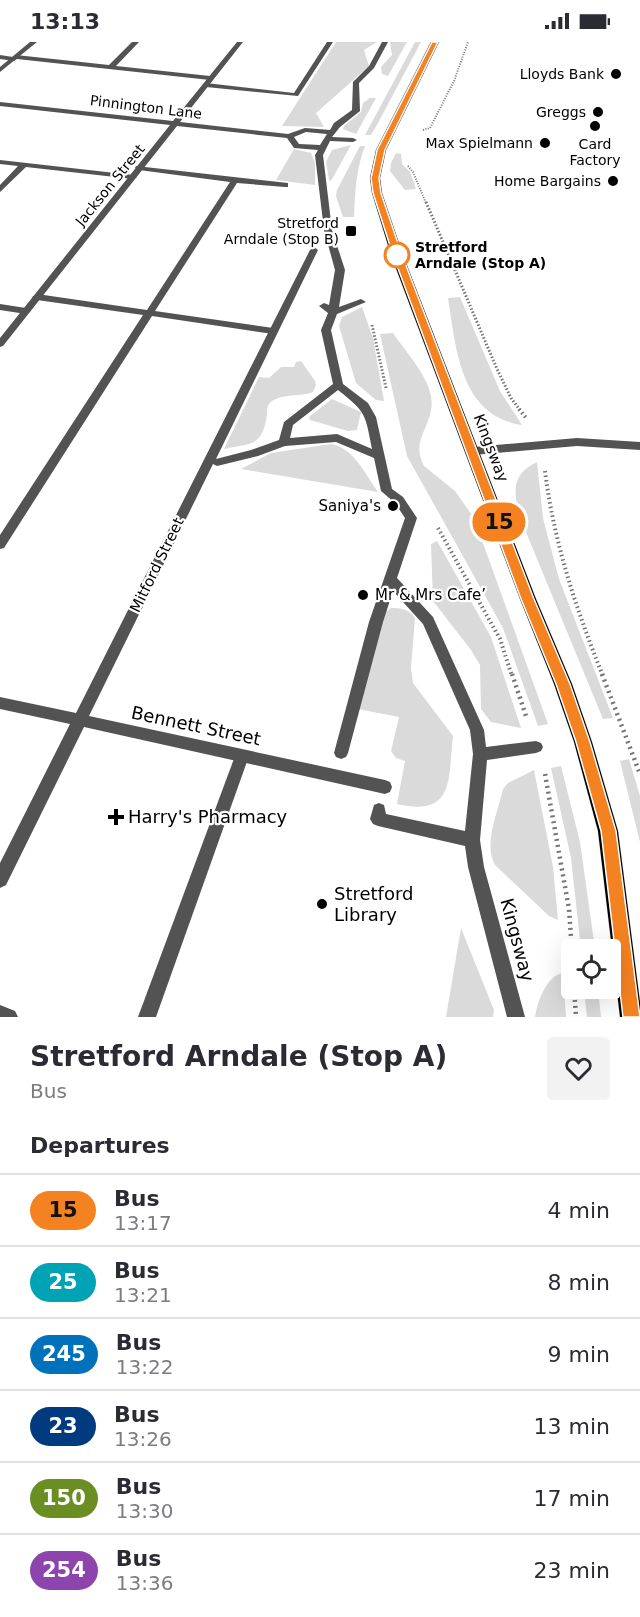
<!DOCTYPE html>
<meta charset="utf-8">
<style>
:root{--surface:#fff;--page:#f2f2f3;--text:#2b2b33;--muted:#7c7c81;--line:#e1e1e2}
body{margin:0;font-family:"DejaVu Sans",sans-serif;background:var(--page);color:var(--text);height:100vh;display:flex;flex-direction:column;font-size:22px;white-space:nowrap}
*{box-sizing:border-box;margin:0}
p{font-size:20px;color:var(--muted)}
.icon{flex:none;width:33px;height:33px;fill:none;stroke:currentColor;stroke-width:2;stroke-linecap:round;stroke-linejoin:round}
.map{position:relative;height:975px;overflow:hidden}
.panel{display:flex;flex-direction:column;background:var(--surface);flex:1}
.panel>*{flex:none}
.badge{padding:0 12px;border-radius:20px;font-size:21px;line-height:39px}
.controls{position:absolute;left:561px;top:897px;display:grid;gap:12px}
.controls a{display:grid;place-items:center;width:60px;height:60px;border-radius:6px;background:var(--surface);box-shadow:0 6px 24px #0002;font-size:30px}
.map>.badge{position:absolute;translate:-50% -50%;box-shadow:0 0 0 3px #fff}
h2{padding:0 30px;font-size:22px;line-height:54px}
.round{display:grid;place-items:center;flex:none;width:63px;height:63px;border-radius:6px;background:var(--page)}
.headline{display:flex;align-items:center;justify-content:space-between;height:102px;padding:0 30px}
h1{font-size:28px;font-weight:700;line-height:45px}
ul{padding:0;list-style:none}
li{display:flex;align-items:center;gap:18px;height:72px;padding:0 30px;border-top:2px solid var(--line)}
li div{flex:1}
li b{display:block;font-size:22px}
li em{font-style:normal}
li .badge{min-width:66px;font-weight:700;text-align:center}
.status{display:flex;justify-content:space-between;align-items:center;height:42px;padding:0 30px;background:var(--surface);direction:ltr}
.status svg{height:16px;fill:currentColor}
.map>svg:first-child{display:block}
.green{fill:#dadada}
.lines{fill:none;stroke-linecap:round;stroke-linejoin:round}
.primary-casing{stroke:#dbdbdb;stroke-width:1}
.path-far3{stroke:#757575;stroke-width:2;stroke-dasharray:1 1.5;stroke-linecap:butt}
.path-far2{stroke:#757575;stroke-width:3;stroke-dasharray:1.5 2;stroke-linecap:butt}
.path-far1{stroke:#757575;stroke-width:4;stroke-dasharray:1.5 3;stroke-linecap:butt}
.path{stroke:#757575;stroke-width:4.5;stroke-dasharray:2 4;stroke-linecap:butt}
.lane{fill:#535353;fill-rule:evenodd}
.street{fill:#535353;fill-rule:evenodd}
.primary{fill:#000;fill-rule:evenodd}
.line{fill:#f58220;stroke:#fff;stroke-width:1.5}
.poi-dot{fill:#000;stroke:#fff;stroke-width:2}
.stop-dot{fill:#fff;stroke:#f58220;stroke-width:3}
.labels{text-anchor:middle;stroke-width:4.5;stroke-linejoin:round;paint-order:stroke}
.far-poi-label{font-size:14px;fill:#000;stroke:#fff;text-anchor:end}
.far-street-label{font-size:14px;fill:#000;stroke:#fff}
.far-stop-label{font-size:14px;font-weight:bold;fill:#000;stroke:#fff;text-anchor:start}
.street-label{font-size:15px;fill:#000;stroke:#fff}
.poi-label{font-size:15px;fill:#000;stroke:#fff;text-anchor:end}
.near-street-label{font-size:18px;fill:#000;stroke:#fff}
.near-poi-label{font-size:18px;fill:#000;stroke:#fff;text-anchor:start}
</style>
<div class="status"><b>13:13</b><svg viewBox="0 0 49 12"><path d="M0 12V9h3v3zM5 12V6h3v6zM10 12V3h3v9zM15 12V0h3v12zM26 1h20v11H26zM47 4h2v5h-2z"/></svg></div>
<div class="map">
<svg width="640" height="975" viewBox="0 0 640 975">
<rect width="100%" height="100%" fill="#fff"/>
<g class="green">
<polygon points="336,0 377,0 364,8 369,24 316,71 324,85 282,84"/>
<polygon points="390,0 407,0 388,34 382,32 381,25 392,13"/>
<polygon points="415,0 421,0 378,81 371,93 365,93"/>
<polygon points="370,56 376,56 356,92 343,87 344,84 361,70 363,61"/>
<polygon points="351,103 331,139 329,138 326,120 332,108"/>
<path d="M360,104H365C356,127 355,150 354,175H343L336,154L337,148Z"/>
<polygon points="294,107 311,111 315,121 315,143 276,138"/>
<polygon points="396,111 401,112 402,122 410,130 416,147 405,148 390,129 391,121"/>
<path d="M460,255L500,349L522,383C460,374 456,306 448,256Z"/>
<polygon points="362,265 373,296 384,359 376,358 356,341 339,284 342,275"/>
<path d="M393,291C405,309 427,332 431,354C436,383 409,396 424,424L455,449L474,476L548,682L538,684L503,586L407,414L380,292Z"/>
<path d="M301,319L315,339L316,343L313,350C301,355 282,351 271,360C267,363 267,368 267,373C262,405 252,401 224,407L259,335L269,336L281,325H294L296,320Z"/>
<polygon points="332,357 361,370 357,388 348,389 310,378 309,375"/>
<path d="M331,402C353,405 366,433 378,450L241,427L271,411Z"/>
<path d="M537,420L543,476L559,537L613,676L603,677L521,478C514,453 509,433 537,420Z"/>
<polygon points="437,499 491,595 521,686 491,680 481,667 480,623 471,608 433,559 431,502"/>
<path d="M391,566C401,566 409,567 415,576L411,626L413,641L453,694C448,738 455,775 397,762L405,719L396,716L391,709L399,675L358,667L384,571Z"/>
<polygon points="629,717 640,754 640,800 620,719"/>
<polygon points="561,724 580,800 595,907 581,907 571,816 551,726"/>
<path d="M534,728L553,825L558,878L549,874L495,823C483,802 498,770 503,747L508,741Z"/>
<polygon points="461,886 494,968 493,975 446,975"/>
<path d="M563,931L566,975H535C537,960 547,933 563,931Z"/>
<polygon points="584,947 598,947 601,975 587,975"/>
</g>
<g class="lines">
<g class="primary-casing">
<polygon id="primary" points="431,0 439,0 386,108 380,136 382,151 403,213 536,557 572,642 592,700 618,789 640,960 640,975 620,975 598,789 574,700 554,642 520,557 391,213 372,151 370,136 376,108"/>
</g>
<g class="path-far3">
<polyline points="423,88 430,86 454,39 468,0"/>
<polyline points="408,124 413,130 426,161"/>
</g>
<g class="path-far2">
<polyline points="426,160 497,327 511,356 520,368"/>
<polyline points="372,283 386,346"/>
</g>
<g class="path-far1">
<polyline points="519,367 527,377"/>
<path d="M545,429C554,501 576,567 603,634"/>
<polyline points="438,486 500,597 512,634"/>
</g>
<g class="path">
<polyline points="512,632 527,677"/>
<polyline points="602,632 640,732"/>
<polyline points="545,732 569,867 572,909"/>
<polyline points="574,946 576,975"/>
</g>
<g class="lane">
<polygon points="132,0 139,0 116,24 210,34 213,36 210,38 17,17 14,19 0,17 0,13 13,15 16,13 109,23"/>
<polygon points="327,0 333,0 298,54 206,45 203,43 206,41 294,51"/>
<polygon points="0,118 133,133 137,135 133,137 26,125 0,150 0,143 18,124 0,122"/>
<polygon points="136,124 288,141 288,145 285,145 237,141 155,269 273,286 278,289 273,292 152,274 4,506 0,507 0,493 143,273 37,258 32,255 37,252 147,268 230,140 139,128 135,126"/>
<polygon points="0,262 26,266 31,269 26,272 0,268"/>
<polygon points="577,396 640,400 640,408 577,404 473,413 467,409 473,405"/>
<polygon points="242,708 247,709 249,714 156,975 138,975 235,714 237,709"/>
<polygon points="0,963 15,969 18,975 0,975"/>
</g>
<g class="street">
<polygon points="30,0 37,0 0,30 0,25"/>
<path d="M237,0H243L180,80L288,92L305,86L330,88L334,81L352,68L353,40L369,24L382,0H388L374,26L359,41L360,69L340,85L332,95L353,96L357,98L353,100L330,99L323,113L332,188L345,228L339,265L361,257L366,260L337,272L331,288L343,342L368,361L376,375L392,447L403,455L417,476L397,536L433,575L484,688L486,705L536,699L541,701L543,705L541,709L536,711L487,718L480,798L484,825L525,975H507L468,825L465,804L378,784L373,782L370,777L374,763L379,761L384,763L386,772L465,789L473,712L470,688L423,582L393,549L383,580L348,711L346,715L341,717L336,715L334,711L369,580L405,476L395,461L381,449L374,416L336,400L285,404L258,414L217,424L213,422L89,674L385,738L390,740L392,745L390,750L385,752L84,685L6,843L0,846V821L70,682L0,667V655L76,671L310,208L314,205L318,208L216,417L251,408L279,398L284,380L333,342L321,288L328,271L319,264L324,261L329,263L335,228L324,188L315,113L318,108L294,106L287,96L177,84L3,304L0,305V296L170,83L0,64V60L173,79ZM306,90L327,92L320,103L299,102L294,95ZM338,348C367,371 365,372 372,407L337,392L290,396L293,383Z"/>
</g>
<use href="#primary" class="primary"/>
</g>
<polygon class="line" points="432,0 438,0 385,108 379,136 381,151 402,213 534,557 570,642 590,700 616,789 640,975 623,975 601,789 576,700 556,642 521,557 393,213 373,151 371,136 377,108"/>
<g class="poi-dot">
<circle cx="616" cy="32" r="6"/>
<circle cx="598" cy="70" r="6"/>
<circle cx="595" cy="84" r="6"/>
<circle cx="545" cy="101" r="6"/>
<circle cx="613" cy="139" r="6"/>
<rect x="345" y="183" width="12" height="12" rx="3"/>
<circle cx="393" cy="464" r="6"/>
<circle cx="363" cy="553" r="6"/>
<path d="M113 766h6v6h6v6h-6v6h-6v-6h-6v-6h6z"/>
<circle cx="322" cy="862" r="6"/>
</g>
<circle class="stop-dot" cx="397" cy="213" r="12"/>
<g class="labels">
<g class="far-poi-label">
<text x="604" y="37">Lloyds Bank</text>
<text x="586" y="75">Greggs</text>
<text x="533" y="106">Max Spielmann</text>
<text x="595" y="107" text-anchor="middle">Card<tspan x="595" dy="16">Factory</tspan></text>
<text x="601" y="144">Home Bargains</text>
<text x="339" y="186">Stretford<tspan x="339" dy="16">Arndale (Stop B)</tspan></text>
</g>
<g class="far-street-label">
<text transform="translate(146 65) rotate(7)" y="5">Pinnington Lane</text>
<text transform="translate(110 143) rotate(-51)" y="5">Jackson Street</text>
</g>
<g class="far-stop-label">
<text x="415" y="210">Stretford<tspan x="415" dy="16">Arndale (Stop A)</tspan></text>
</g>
<g class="street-label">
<text transform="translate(491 406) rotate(69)" y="5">Kingsway</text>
<text transform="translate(157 523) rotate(-64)" y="5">Mitford Street</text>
</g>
<g class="poi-label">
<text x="381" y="469">Saniya's</text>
<text x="375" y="558" text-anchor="start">Mr &amp; Mrs Cafe’</text>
</g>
<g class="near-street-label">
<text transform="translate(196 684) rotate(12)" y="6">Bennett Street</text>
<text transform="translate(517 898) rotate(75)" y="6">Kingsway</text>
</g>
<g class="near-poi-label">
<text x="128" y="781">Harry's Pharmacy</text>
<text x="334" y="858">Stretford<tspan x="334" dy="21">Library</tspan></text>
</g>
</g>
</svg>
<div class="controls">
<a><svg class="icon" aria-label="locate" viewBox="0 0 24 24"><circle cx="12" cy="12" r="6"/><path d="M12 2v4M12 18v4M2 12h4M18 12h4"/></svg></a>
</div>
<b class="badge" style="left:499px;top:480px;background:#f58220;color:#111">15</b>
</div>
<section class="panel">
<div class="headline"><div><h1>Stretford Arndale (Stop A)</h1><p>Bus</p></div><a class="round"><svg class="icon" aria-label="heart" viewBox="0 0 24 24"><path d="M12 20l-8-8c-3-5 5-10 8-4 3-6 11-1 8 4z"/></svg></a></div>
<h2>Departures</h2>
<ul>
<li><span class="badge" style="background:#f58220;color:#111">15</span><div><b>Bus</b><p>13:17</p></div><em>4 min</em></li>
<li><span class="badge" style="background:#00a3b4;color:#fff">25</span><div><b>Bus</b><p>13:21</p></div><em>8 min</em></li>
<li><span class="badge" style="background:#0072bc;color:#fff">245</span><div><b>Bus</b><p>13:22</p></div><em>9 min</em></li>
<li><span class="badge" style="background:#003b80;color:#fff">23</span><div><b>Bus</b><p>13:26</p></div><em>13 min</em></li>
<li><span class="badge" style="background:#6b8e23;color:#fff">150</span><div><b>Bus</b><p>13:30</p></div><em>17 min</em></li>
<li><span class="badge" style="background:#8e44ad;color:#fff">254</span><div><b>Bus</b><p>13:36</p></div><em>23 min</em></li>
</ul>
</section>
